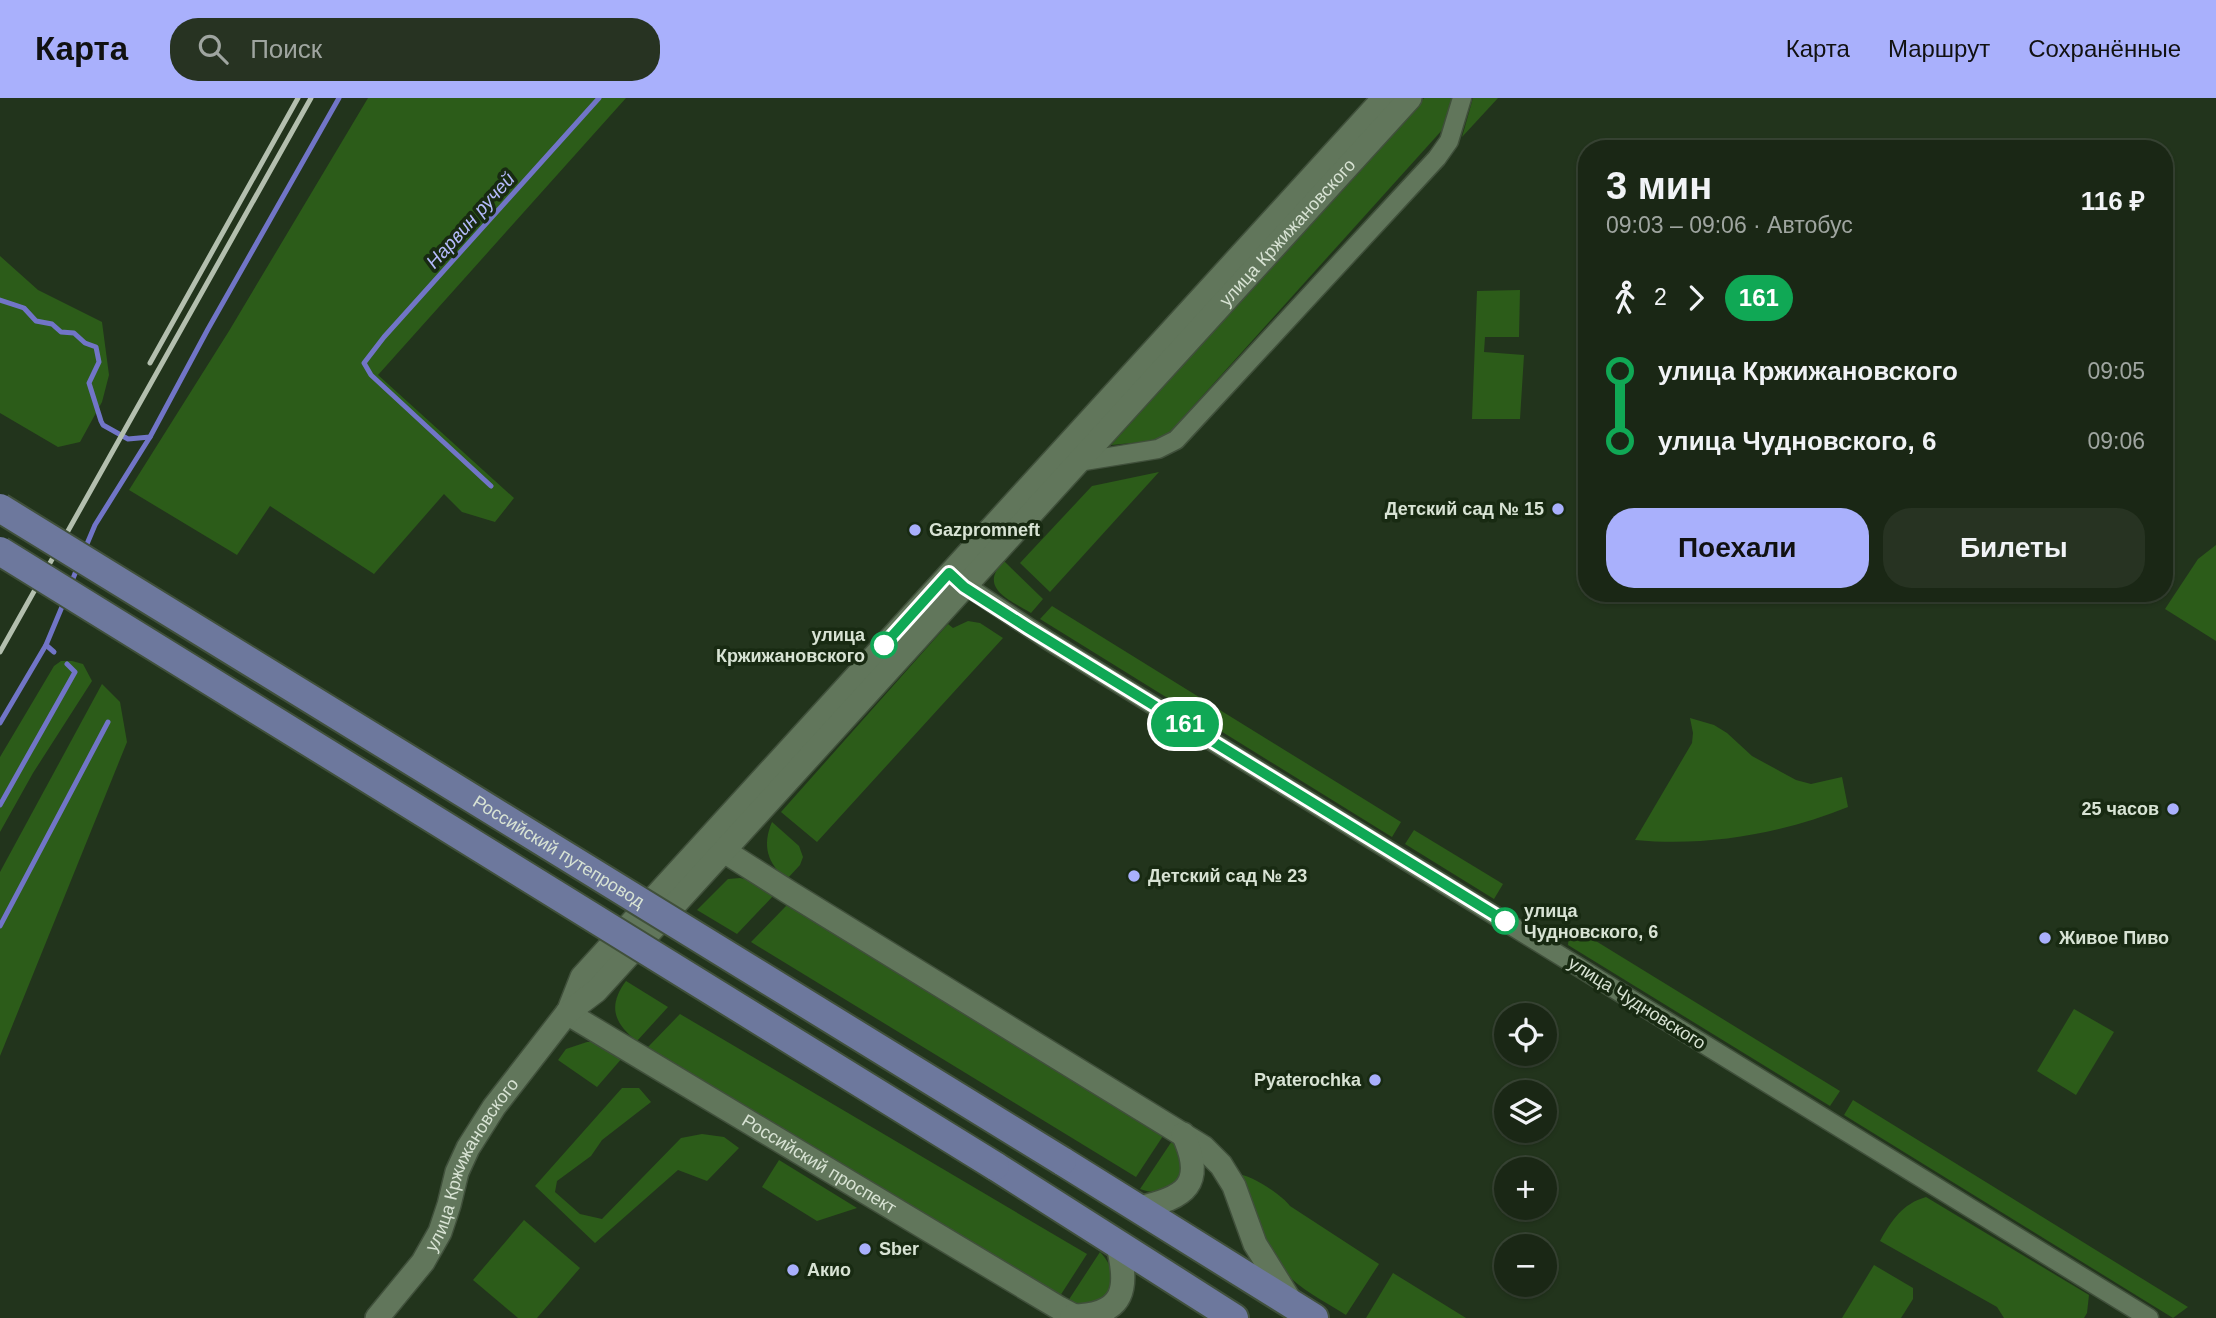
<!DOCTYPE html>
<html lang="ru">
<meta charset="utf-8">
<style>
:root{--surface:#1a2715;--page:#273322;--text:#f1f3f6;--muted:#9fa5a0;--line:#384434;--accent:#a9b0fc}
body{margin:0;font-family:Arial,sans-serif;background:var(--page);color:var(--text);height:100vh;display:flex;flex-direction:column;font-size:26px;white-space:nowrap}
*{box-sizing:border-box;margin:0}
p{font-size:23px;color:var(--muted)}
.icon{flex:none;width:38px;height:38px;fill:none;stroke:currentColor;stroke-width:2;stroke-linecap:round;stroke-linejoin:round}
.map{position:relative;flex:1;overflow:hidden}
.details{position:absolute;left:1578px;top:42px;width:595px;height:462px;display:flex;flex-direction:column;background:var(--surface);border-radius:28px;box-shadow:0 2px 5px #0004,0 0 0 2px var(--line)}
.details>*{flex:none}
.badge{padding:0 14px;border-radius:23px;font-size:24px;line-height:46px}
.buttons{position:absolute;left:1494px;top:905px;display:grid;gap:14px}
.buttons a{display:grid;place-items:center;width:63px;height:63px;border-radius:50%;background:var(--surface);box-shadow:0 2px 5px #0004,0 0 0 2px var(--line);font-size:35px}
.map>.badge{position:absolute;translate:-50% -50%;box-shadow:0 0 0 4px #fff}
.legs{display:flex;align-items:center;gap:10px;height:77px;padding:0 28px;font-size:23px}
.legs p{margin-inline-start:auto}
.overview{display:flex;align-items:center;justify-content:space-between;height:119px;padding:0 28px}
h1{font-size:38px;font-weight:800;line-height:52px}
.button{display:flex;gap:14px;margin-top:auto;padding:14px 28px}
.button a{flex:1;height:80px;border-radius:28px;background:var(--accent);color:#111;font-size:28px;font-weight:800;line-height:80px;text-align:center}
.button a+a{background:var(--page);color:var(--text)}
ul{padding:0 28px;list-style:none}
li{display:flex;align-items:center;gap:24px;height:70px;font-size:26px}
li i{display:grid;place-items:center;width:10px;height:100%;margin:0 9px;background:currentColor}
li i::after{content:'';width:18px;height:18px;margin:-9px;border:5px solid;border-radius:50%;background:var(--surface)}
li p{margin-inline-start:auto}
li:first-child i{background:linear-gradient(#0000 50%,currentColor 0)}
li:last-child i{background:linear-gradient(currentColor 50%,#0000 0)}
header{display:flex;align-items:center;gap:42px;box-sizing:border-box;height:98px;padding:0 35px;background:var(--accent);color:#111}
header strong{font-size:33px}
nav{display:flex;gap:38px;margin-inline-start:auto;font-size:24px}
.search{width:490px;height:63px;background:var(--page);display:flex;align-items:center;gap:18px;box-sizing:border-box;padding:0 24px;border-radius:28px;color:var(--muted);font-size:26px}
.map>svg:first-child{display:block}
.green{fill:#2c5c19}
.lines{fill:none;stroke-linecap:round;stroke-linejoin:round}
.stream{stroke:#7175c7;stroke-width:5}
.minor-casing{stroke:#40503b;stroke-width:21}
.tertiary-casing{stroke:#40503b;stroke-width:26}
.primary-casing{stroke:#40503b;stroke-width:32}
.minor{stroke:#61765b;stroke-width:18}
.tertiary{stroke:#61765b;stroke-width:23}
.primary{stroke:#6d789d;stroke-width:28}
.rail{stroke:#b3bfae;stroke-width:5}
.primary-bridge-casing{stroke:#40503b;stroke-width:32;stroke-linecap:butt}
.primary-bridge{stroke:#6d789d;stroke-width:28}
.line-1-casing{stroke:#fff;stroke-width:16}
.line-1{stroke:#10a855;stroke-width:10}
.poi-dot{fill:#a9b0fc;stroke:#182a12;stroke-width:2.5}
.stop-1-dot{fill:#fff;stroke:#10a855;stroke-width:3.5}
.labels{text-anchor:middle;stroke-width:7;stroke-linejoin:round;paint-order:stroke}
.street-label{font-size:18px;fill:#d8e3d4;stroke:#182a12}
.poi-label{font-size:18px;font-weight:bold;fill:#d8e3d4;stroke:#182a12;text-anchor:start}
.stop-label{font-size:18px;font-weight:bold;fill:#d8e3d4;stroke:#182a12;text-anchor:end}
.water-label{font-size:19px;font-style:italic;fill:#b4bafb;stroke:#182a12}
</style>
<header>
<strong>Карта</strong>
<div class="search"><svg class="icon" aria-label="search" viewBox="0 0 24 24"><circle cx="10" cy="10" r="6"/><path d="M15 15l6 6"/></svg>Поиск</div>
<nav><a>Карта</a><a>Маршрут</a><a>Сохранённые</a></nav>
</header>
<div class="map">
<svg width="2216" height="1220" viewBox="0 0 2216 1220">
<rect width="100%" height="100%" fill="#22341c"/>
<g class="green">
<polygon points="368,0 626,0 378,277 514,400 495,424 462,414 444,396 374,476 270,408 237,457 129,392 229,233"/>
<polygon points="1424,0 1452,0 1443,31 1169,335 1153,343 1111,347"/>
<polygon points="1473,0 1498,0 1462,39"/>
<polygon points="0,158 38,192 102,224 109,277 102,304 80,344 58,349 0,315"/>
<polygon points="1520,192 1519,239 1485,239 1484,254 1524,257 1520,321 1472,321 1477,193"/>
<polygon points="1159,374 1050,494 1020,465 1092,388"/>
<polygon points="2216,447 2216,543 2165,511 2198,461"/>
<path d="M1004,463L1043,501L1031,515C1010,502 977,490 1004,463Z"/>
<polygon points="1052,508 1401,724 1392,739 1040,521"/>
<polygon points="968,523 980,525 1003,540 817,744 781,714 948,526 953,530"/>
<polygon points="61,563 72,563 83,566 92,583 33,675 0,734 0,659 54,568"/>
<polygon points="102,586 120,604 127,644 0,958 0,774"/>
<path d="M1690,620L1714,627L1727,635L1752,658L1796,682L1811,686L1842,679L1848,709C1781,736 1707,749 1635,742L1692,645L1693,635Z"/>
<path d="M772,724L799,748L803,759L800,767L787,781C767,766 762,747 772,724Z"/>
<polygon points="1414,732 1503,786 1494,801 1405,746"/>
<polygon points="740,780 753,783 775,796 737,836 697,812 728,781"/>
<polygon points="787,807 1163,1038 1136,1079 751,844"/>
<polygon points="1573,829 1840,993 1830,1008 1568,847 1569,836"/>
<path d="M626,883L668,909L637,943C613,925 608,907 626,883Z"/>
<polygon points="2074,911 2114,934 2076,997 2037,973"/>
<polygon points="680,916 1087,1156 1060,1198 648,949"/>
<polygon points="587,944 597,944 623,959 597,989 558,962 566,951"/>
<polygon points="622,990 639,990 651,1004 602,1042 591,1058 557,1083 555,1094 580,1116 602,1121 681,1040 702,1036 724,1039 739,1050 707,1083 678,1072 595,1145 535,1088"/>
<polygon points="1853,1002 2188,1209 2173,1220 1844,1017"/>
<path d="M1172,1043L1177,1047L1184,1069C1175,1088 1163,1100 1140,1091Z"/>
<polygon points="779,1062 857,1110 817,1123 762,1089"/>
<path d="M1236,1076C1250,1076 1281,1096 1290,1108L1379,1166L1346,1217C1324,1203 1297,1190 1280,1169C1258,1144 1249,1107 1236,1076Z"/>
<path d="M1926,1099L2089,1197L2087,1215L2084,1220H2004L1997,1209L1880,1143C1892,1122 1902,1106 1926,1099Z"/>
<polygon points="524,1122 580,1170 537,1220 518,1220 473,1182"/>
<path d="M1100,1154C1115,1169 1121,1195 1096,1204C1094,1204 1087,1207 1085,1207C1080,1207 1073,1204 1068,1203Z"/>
<polygon points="1874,1167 1913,1190 1913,1201 1901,1220 1842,1220"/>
<polygon points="1393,1175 1466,1220 1366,1220"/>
</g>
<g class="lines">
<g class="stream">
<polyline points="0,202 24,210 36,223 52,226 61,234 74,235 85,245 96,249 99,264 89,285 101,323 103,327 128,341 150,339 208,231 339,0"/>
<polyline points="491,388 371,277 364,265 384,239 599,0"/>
<polyline points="84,453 95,427 150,339"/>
<polyline points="70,488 78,468"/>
<polyline points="46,547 54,554"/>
<polyline points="0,625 46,547 64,504"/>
<polyline points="0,707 75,574 67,566"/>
<polyline points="0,828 108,624"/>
</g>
<g class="minor-casing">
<g id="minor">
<polyline points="1078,364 1158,351 1176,342 1437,60 1449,43 1462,0"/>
<polyline points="956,481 1049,543 2149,1220"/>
</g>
</g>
<g class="tertiary-casing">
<g id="tertiary">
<polyline points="714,744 724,753 787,793 1203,1049 1221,1067 1234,1088 1255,1146 1291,1204"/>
<polyline points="569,912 582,879 1384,0"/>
<path id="s1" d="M567,915L1059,1210L1078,1220"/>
<path d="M1138,1110C1186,1100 1206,1086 1183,1036"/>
<path d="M1072,1218C1126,1217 1129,1190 1117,1144"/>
<path id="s2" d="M377,1220L423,1164L440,1134L449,1107L457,1074L468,1050L494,1009L567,915L596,893L1410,0"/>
</g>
</g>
<g class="primary-casing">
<g id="primary">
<polyline points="1062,1063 1314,1220"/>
<polyline points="995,1068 1234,1220"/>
</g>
</g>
<use href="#minor" class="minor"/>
<use href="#tertiary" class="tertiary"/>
<use href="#primary" class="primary"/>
<g class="rail">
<polyline points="150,265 298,0"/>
<polyline points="0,554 311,0"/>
</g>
<g class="primary-bridge-casing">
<g id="primary-bridge">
<path id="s3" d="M0,410L1062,1063"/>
<polyline points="0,453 995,1068"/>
</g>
</g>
<use href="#primary-bridge" class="primary-bridge"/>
</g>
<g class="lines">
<g class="line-1-casing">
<polyline id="line-1" points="884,547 949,475 964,489 1028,530 1505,823"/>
</g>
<use href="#line-1" class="line-1"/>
</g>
<g class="poi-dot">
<circle cx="1558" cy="411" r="7"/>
<circle cx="915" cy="432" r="7"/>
<circle cx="2173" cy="711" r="7"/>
<circle cx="1134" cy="778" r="7"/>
<circle cx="2045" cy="840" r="7"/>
<circle cx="1375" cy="982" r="7"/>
<circle cx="865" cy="1151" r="7"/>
<circle cx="793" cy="1172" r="7"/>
</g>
<g class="stop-1-dot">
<circle cx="884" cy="547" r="12"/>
<circle cx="1505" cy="823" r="12"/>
</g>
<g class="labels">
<g class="street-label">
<text dy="6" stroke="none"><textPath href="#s2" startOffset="1426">улица Кржижановского</textPath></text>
<text dy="6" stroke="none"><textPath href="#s3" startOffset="656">Российский путепровод</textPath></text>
<text transform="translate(1637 905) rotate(32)" y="6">улица Чудновского</text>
<text dy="6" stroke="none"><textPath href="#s1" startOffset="294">Российский проспект</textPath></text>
<text dy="6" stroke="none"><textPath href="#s2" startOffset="182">улица Кржижановского</textPath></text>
</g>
<g class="poi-label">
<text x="1544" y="417" text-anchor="end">Детский сад № 15</text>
<text x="929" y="438">Gazpromneft</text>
<text x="2159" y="717" text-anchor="end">25 часов</text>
<text x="1148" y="784">Детский сад № 23</text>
<text x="2059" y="846">Живое Пиво</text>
<text x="1361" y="988" text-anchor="end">Pyaterochka</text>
<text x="879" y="1157">Sber</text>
<text x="807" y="1178">Акио</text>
</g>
<g class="stop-label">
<text x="865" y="543">улица<tspan x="865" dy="21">Кржижановского</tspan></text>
<text x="1524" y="819" text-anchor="start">улица<tspan x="1524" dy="21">Чудновского, 6</tspan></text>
</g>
<g class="water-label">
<text transform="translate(470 122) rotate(-48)" y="7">Нарвин ручей</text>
</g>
</g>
</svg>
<div class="buttons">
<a><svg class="icon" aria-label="locate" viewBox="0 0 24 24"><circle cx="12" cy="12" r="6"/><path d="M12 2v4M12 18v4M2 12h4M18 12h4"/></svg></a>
<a><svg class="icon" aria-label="layers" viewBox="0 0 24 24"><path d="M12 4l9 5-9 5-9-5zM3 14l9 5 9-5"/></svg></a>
<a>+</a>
<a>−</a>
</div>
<b class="badge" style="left:1185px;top:626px;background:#10a855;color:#fff">161</b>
<section class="details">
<div class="overview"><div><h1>3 мин</h1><p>09:03 – 09:06 · Автобус</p></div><b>116 ₽</b></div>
<div class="legs"><svg class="icon" aria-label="walk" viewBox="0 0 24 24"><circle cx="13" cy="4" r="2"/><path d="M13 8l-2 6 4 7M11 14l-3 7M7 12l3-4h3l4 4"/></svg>2<svg class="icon" aria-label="forward" viewBox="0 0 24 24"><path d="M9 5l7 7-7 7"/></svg><b class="badge" style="background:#10a855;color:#fff">161</b></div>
<ul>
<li><i style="color:#10a855"></i><b>улица Кржижановского</b><p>09:05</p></li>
<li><i style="color:#10a855"></i><b>улица Чудновского, 6</b><p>09:06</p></li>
</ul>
<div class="button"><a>Поехали</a><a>Билеты</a></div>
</section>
</div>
